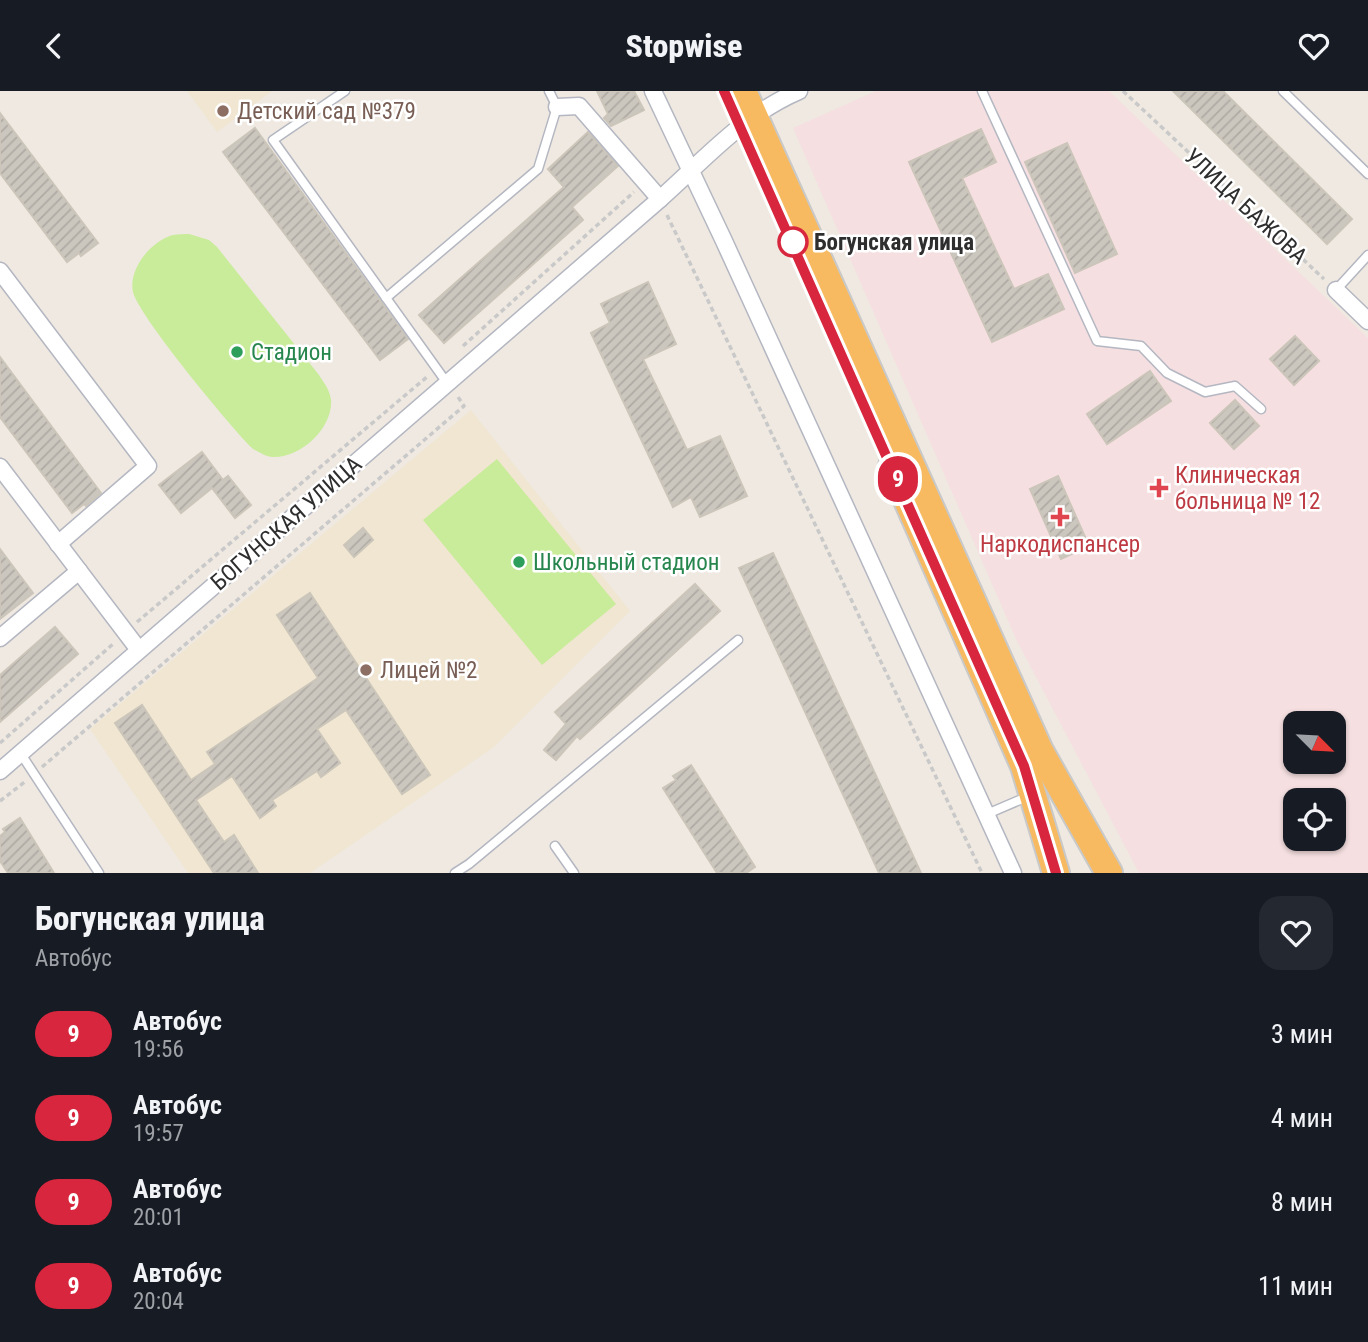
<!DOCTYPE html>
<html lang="ru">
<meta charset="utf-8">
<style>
:root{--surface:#171b24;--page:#242831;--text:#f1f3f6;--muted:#9ea1a6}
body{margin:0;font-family:"Roboto Condensed",sans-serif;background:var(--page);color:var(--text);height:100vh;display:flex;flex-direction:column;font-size:26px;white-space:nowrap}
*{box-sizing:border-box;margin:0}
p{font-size:23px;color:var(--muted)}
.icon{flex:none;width:38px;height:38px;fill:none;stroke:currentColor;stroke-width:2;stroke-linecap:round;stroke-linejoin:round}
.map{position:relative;height:782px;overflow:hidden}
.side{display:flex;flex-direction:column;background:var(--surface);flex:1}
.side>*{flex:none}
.badge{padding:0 14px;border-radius:23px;font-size:24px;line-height:46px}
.needle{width:46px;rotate:114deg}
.buttons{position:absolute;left:1283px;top:620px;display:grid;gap:14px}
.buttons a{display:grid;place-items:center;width:63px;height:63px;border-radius:14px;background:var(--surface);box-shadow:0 2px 5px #0004;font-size:35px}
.map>.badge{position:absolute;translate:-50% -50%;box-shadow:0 0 0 4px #fff}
.round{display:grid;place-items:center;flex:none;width:74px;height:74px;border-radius:21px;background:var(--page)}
.overview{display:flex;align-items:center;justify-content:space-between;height:119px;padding:0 35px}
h1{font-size:33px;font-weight:800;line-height:52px}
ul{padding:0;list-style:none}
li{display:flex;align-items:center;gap:21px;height:84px;padding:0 35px}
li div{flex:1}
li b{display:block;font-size:26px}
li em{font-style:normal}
li .badge{min-width:77px;font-weight:700;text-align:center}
header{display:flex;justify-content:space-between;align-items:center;height:91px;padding:0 35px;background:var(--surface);font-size:32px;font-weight:800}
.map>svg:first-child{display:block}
.education{fill:#f0e6d1}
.medical{fill:#f5dfe0;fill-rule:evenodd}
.pitch{fill:#c9ec9a}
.building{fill:url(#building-hatch);stroke:#cbc5ba;stroke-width:2}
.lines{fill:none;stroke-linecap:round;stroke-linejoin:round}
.service-casing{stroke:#b4b7c1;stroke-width:11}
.minor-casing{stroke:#b4b7c1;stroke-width:19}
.trunk-casing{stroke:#c9c9c9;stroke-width:30}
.path{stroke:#c9c9c9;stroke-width:3.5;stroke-dasharray:5 3.5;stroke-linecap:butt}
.service{stroke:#fff;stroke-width:8}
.minor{stroke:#fff;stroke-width:16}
.trunk{stroke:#f8ba60;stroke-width:26}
.line-casing{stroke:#fff;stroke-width:16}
.line{stroke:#d7263d;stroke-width:10}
.education-dot{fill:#8d6e63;stroke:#fff;stroke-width:2.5}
.stop-dot{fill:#fff;stroke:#d7263d;stroke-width:3.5}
.leisure-dot{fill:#2e9e5b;stroke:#fff;stroke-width:2.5}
.health-dot{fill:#e0444e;stroke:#fff;stroke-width:2.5}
.labels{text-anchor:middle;stroke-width:5;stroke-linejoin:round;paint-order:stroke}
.education-label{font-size:23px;fill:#785e54;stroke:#fff;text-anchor:start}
.street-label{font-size:23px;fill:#2e2e2e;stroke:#fff}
.stop-label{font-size:23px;font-weight:bold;fill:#2e2e2e;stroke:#fff;text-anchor:start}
.leisure-label{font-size:23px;fill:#27864d;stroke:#fff;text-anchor:start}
.health-label{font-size:23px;fill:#be3a42;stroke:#fff;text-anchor:start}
</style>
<header><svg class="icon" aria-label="back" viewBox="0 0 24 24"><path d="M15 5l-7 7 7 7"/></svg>Stopwise<svg class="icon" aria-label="heart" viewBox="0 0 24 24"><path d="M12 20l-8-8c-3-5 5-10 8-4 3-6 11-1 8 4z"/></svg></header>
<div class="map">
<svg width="1368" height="782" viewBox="0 0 1368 782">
<defs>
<pattern id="building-hatch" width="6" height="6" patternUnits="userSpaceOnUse" patternTransform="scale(1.75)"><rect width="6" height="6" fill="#cbc7bf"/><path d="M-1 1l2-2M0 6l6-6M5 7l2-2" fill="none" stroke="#afaba4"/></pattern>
</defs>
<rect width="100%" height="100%" fill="#efe9e1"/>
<g class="education">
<polygon points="187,0 272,0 217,41"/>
<polygon points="471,319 630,520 494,656 310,782 188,782 90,638"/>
</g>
<path class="medical" d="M876,0H1109L1368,247V782H1139L1016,548L793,37ZM1295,632H1334V670H1295ZM1295,709H1334V747H1295Z"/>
<g class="pitch">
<path d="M189,143L209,149L217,156L319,284C324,292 330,299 331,309C333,337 301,367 273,366C266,366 260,361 253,358C232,338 138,224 133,201C128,178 151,150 173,144C178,143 184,143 189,143Z"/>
<polygon points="497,368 616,513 542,574 423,429"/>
</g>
<g class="building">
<polygon points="597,0 634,0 644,19 611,35 604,27 608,23"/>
<polygon points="1173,0 1223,0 1352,128 1327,153"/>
<polygon points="0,22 98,152 81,165 79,162 67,171 0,82"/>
<polygon points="255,37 408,248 380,269 223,61"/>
<polygon points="981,38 996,71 962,87 1014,198 1048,183 1064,218 992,251 909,71"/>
<polygon points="588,41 618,75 572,116 583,129 444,252 419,224 564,96 548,78"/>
<polygon points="1067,52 1117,163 1075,182 1025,71"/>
<polygon points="648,191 676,253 643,268 687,359 720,345 747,405 700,426 691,406 673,416 591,242 610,232 601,213"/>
<polygon points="1295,245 1319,270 1294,294 1270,268"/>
<polygon points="0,266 101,402 86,415 84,413 72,422 0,326"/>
<polygon points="1150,280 1171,310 1107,353 1087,323"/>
<polygon points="1235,309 1259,335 1234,358 1210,332"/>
<polygon points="202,361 223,389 228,385 251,414 235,427 212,397 181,422 159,394"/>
<polygon points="1058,385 1089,455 1061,468 1030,398"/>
<polygon points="363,437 373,449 354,466 344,454"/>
<polygon points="0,458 33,502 0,528"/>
<polygon points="773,462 921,782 879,782 739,477"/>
<polygon points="695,493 720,520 580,648 577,645 556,669 544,659 566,633 555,621"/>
<polygon points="310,502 430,684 402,703 346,619 317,638 340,672 321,686 317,680 272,709 276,715 260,727 232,685 196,709 224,751 234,744 258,782 214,782 115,632 142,614 191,689 215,673 207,661 318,587 277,524"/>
<polygon points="55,536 78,563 0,631 0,584"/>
<polygon points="691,674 755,776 746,782 717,782 663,697 676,689 673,685"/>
<polygon points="20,727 54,782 8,782 0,770 0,745 5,741 3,738"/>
</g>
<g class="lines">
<g class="service-casing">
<g id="service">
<polyline points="345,0 273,49 447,292"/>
<polyline points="982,0 1097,250 1141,255 1167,282 1205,301 1235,295 1261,318"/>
<polyline points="1283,0 1368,83"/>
<polyline points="1336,199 1368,164"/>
<polyline points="386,207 538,78 557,16 549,0"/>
<polyline points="21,663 99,782"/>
<polyline points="987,723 1029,705"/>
<polyline points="555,755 574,782"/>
<polyline points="455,782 469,773 738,549"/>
</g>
</g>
<g class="minor-casing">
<g id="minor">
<polyline points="653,0 724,150 1013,782"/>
<polyline points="557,16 579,15 660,108"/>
<polyline points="0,180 148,375 58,453"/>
<polyline points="1336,199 1368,230"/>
<polyline points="0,376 139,559"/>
<polyline points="0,547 79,480"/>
<path d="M0,680L660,108C705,68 743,24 799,0"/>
</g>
</g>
<g class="trunk-casing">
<g id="trunk">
<polyline points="743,0 1040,660 1109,782"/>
<polyline points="892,375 1024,675 1056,782"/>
</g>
</g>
<g class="path">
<polyline points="1123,0 1324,188"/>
<polyline points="667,124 982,782"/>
<polyline points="463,255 634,101"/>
<polyline points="137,531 428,285"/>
<polyline points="0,652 113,553"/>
<polyline points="42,676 464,315 458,306"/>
<polyline points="0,710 26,690"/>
</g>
<use href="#service" class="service"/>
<use href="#minor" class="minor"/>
<use href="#trunk" class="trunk"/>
</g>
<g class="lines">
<g class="line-casing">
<polyline id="line" points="724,0 1024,675 1056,782"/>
</g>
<use href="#line" class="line"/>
</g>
<g class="education-dot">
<circle cx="223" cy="20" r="7"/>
<circle cx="366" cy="579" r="7"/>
</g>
<circle class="stop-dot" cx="793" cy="151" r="14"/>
<g class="leisure-dot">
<circle cx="237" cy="261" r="7"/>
<circle cx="519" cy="471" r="7"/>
</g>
<g class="health-dot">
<path d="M1155.5 386.5h7v7h7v7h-7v7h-7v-7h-7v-7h7z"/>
<path d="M1056.5 415.5h7v7h7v7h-7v7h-7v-7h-7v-7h7z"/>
</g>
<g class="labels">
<g class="education-label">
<text x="237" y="28">Детский сад №379</text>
<text x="380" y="587">Лицей №2</text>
</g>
<g class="street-label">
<text transform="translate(1246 115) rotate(43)" y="8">УЛИЦА БАЖОВА</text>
<text transform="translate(286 432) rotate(-41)" y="8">БОГУНСКАЯ УЛИЦА</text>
</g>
<g class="stop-label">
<text x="814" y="159">Богунская улица</text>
</g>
<g class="leisure-label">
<text x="251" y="269">Стадион</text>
<text x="533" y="479">Школьный стадион</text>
</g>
<g class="health-label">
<text x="1175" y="392">Клиническая<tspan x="1175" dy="26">больница № 12</tspan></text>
<text x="1060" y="461" text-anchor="middle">Наркодиспансер</text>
</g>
</g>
</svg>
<div class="buttons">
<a><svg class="needle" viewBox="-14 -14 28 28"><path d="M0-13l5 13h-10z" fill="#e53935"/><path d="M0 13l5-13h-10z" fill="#9ea1a6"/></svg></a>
<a><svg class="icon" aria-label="locate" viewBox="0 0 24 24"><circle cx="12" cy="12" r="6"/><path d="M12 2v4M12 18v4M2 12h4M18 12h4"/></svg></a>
</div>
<b class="badge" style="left:898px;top:388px;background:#d7263d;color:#fff">9</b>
</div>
<section class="side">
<div class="overview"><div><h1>Богунская улица</h1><p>Автобус</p></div><a class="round"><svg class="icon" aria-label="heart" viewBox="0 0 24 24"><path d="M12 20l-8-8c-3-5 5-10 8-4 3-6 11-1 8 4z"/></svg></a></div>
<ul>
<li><span class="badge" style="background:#d7263d;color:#fff">9</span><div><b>Автобус</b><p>19:56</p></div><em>3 мин</em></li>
<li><span class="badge" style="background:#d7263d;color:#fff">9</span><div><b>Автобус</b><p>19:57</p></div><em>4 мин</em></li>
<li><span class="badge" style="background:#d7263d;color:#fff">9</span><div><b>Автобус</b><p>20:01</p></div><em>8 мин</em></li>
<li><span class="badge" style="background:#d7263d;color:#fff">9</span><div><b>Автобус</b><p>20:04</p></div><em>11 мин</em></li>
</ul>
</section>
